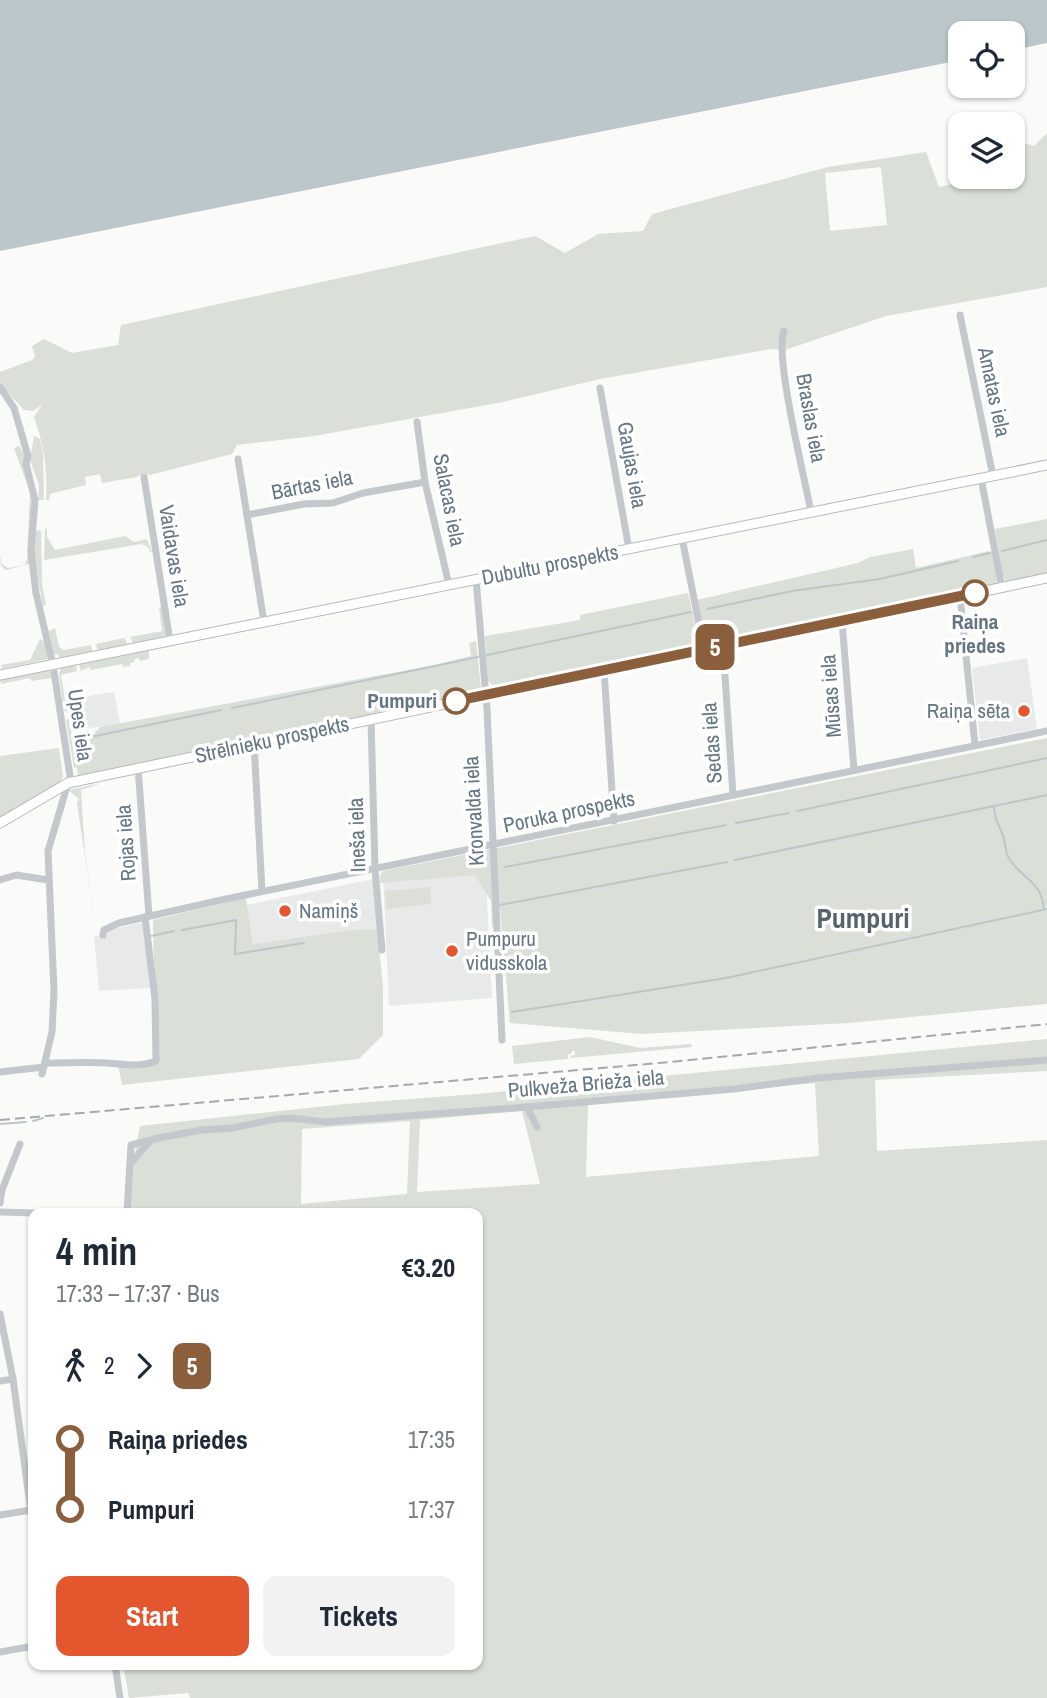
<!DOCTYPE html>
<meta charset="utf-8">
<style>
:root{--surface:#fff;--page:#f2f2f3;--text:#1f2937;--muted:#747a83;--accent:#e4572e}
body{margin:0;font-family:"Archivo Narrow",sans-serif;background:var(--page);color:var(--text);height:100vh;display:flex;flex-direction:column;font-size:26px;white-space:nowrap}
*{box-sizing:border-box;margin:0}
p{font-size:23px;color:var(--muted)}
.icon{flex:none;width:38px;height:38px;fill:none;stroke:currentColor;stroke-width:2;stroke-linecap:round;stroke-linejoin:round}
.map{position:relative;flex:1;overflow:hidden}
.details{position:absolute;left:28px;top:1208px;width:455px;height:462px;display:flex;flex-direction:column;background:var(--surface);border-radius:14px;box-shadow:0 2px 5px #0004}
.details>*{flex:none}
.badge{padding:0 14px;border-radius:10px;font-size:24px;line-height:46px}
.tools{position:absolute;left:948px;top:21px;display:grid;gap:14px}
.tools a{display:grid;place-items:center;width:77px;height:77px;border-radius:14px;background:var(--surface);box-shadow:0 2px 5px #0004;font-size:35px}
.map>.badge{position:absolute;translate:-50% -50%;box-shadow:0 0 0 4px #fff}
.legs{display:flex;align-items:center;gap:10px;height:77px;padding:0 28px;font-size:23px}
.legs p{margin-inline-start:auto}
.overview{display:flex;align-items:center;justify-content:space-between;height:119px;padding:0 28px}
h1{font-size:38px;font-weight:800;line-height:52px}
.cta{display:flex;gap:14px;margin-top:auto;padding:14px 28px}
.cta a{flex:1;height:80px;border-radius:14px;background:var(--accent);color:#fff;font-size:28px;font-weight:800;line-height:80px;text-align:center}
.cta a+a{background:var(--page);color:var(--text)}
ul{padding:0 28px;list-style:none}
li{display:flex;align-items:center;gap:24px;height:70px;font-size:26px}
li i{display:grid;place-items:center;width:10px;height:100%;margin:0 9px;background:currentColor}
li i::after{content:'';width:18px;height:18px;margin:-9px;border:5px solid;border-radius:50%;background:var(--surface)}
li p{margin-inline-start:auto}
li:first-child i{background:linear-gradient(#0000 50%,currentColor 0)}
li:last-child i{background:linear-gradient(currentColor 50%,#0000 0)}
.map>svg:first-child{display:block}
.built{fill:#e8e9e9}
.green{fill:#dadfd7;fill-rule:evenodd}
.water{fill:#bbc7cb}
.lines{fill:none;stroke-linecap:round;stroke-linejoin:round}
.stream{stroke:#bbc7cb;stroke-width:2}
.major-casing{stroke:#b5babe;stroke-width:11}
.minor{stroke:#c3c8cc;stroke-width:7}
.major{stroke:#fff;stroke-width:9}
.rail{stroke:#a2aab0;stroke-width:2;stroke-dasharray:10 5;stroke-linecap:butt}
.line-1-casing{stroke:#fff;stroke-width:16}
.line-1{stroke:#8b5e3c;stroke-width:10}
.stop-1-dot{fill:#fff;stroke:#8b5e3c;stroke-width:3.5}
.poi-dot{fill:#e4572e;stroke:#fff;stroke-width:2.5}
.labels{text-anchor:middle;stroke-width:7;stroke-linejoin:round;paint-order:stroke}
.street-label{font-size:21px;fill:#657683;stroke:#fff}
.stop-label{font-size:21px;font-weight:bold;fill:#657683;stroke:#fff}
.poi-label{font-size:21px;fill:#657683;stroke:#fff;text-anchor:start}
.district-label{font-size:28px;font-weight:bold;fill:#57646e;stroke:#fff}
</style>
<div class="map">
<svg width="1047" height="1698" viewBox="0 0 1047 1698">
<rect width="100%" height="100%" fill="#fafaf8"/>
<g class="built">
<polygon points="1027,658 1037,729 980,740 972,668"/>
<polygon points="114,692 120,724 74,730 70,699"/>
<polygon points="485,862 492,998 389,1006 383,875"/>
<polygon points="374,879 377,929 350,930 253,944 247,905"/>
<polygon points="144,922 150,988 99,991 94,936 107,935 108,930"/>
</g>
<g class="green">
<path d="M1047,133V287L886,316L785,350L771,349L600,379L503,402L314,436L237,445L232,454L150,475L143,473L137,477L102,483L100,474L85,477L86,485L50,494L49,500H46C48,472 44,445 34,417L42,405L33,411L24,410L0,384V372L32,360L35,357L32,346L44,339L72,353L118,345L121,325L535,236L565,253L598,234L643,231L652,214L828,167L926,152L939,187L963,182V177H1013V140L1034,146ZM881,167L887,225L830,231L825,173Z"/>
<polygon points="34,436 40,439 43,452 44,500 38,500 39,485 30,460"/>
<path d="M19,446C38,469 30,534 29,564L6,570L1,566L0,554L2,564L8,568L25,565L27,559L30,492L14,448Z"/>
<polygon points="1047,519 1047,574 1006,582 1002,573 995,529"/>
<polygon points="47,528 47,537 55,550 125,536 134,542 147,539 152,552 150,552 149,548 142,544 44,560 45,529"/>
<polygon points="41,530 42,584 46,604 43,607 33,550 35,549 34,531"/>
<polygon points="913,549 916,568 990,551 993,553 997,581 995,585 713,644 704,635 697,600 858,563 870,557"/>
<polygon points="688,593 698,637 697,647 497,689 488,681 485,636 580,620 580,615"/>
<polygon points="159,607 162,607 165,637 134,645 130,637 162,631"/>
<polygon points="55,628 59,647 64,650 91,645 93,654 60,659 58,654 54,655 49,631"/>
<polygon points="124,638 127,642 126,647 98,653 96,644"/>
<polygon points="40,639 46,643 48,659 2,669 1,665 30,660"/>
<polygon points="476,641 481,689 478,693 85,776 78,776 77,767 74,768 66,720 69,718 75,757 100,727 435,665 471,656 469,643"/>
<polygon points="149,650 149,659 140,661 139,658 134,659 135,662 130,663 130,666 123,667 122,664 91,670 89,667 81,671 79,664"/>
<polygon points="76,665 77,671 61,675 67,713 64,710 59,674 61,668"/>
<polygon points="48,670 51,672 52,678 31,681 30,678 1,684 0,680"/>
<polygon points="1047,738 1047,1004 849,1023 642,1034 510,1023 500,909 495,907 492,929 491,901 475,875 380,883 380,875 383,871"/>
<polygon points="59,748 63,776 61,782 0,819 0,756"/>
<polygon points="102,783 81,790 85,853 95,923 77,803 79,799 68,790"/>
<polygon points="430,887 431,904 386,909 385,891"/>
<polygon points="246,898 253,944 350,930 377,929 383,986 383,1035 359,1059 122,1085 118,1064 156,1060 153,920"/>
<polygon points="590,1037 640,1048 691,1044 692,1047 571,1058 570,1056 575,1055 575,1051 572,1051 571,1054 568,1054 568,1059 514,1064 512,1046"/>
<path d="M1047,1039V1071L875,1080L877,1151L1047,1140V1698H190L188,1693L129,1698L123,1664H478V1213H130L131,1174L140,1126L345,1104L477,1094ZM815,1083L819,1156L586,1177L588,1104ZM522,1111L540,1184L417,1192L420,1120ZM410,1121L407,1194L301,1204L302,1129Z"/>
</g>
<polygon class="water" points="0,0 1047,0 1047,43 1013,50 1013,33 961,33 961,60 0,251"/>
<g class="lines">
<g class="stream">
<polyline points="1002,551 1047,540"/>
<polyline points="973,557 990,553"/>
<polyline points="707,609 792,591 880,579 958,561"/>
<polyline points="487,655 691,612"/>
<polyline points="232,708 478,657"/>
<polyline points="76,740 221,710"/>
<path d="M994,806C995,820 997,821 1002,833C1006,841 1004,852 1010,860C1025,881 1041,881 1044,909"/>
<polyline points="797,811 1047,758"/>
<polyline points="736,823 789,813"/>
<polyline points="735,860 1047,795"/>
<polyline points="505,867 726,825"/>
<polyline points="500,905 727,862"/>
<polyline points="182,930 236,920 235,954 304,943"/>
<polyline points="151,936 174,931"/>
<polyline points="512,1012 726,978 1047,909"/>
<polyline points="33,1121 43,1118"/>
<polyline points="0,1124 26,1122"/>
</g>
<g class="major-casing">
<g id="major">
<polyline points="0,675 1047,465"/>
<polyline points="0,823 68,783 1047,578"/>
</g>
</g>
<g class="minor">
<polyline points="960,315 993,476"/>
<path d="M784,331C774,356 805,479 811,512"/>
<polyline points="0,387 14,408 28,456 26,464 35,500 31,551 36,593 53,665 70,776 48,851 54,991 52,1032 42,1074"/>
<polyline points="600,388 629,549"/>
<polyline points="417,422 425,482 449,585"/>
<polyline points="238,459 264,622"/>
<polyline points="144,477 170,641"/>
<polyline points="981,478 1002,588"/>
<polyline points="247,515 304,504 333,503 363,493 425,482"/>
<polyline points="682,538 704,649"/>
<polyline points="476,579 487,709 502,1040"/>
<polyline points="960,596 975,745"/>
<polyline points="842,621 854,770"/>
<polyline points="723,646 733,795"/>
<polyline points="604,670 614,821"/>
<polyline points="371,719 375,869 382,950"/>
<polyline points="254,743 262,891"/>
<polyline points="138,767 149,916"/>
<polyline points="0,880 16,875 48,880"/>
<polyline points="103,935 104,930 119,923 226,899 1047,731"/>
<path d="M45,1063C66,1063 86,1062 107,1063C125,1064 139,1068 156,1061L155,999L145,917"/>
<polyline points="0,1072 44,1067"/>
<polyline points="527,1107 537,1127"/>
<polyline points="130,1164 150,1141"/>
<polyline points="0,1203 2,1190 20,1144"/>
<polyline points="0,1212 33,1213"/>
<polyline points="127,1213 131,1145 163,1137 202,1130 232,1128 276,1119 291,1118 325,1122 527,1107 734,1089 818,1078 1047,1060"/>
<polyline points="0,1314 13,1379 33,1527"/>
<polyline points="0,1381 13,1379"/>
<polyline points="0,1515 31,1510"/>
<polyline points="0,1652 33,1646"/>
<polyline points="115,1664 120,1698"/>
</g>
<use href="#major" class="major"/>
<polyline class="rail" points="0,1120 659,1063 1047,1024"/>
</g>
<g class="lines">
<g class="line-1-casing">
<polyline id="line-1" points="456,701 975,593"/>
</g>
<use href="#line-1" class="line-1"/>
</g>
<g class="stop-1-dot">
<circle cx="975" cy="593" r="12"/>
<circle cx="456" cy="701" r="12"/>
</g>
<g class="poi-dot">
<circle cx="1024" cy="711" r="7"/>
<circle cx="285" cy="911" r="7"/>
<circle cx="452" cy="951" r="7"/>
</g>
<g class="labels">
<g class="street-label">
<text transform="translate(994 392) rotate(78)" y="7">Amatas iela</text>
<text transform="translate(811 418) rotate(80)" y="7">Braslas iela</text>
<text transform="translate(632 465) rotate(80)" y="7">Gaujas iela</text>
<text transform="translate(312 485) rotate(-11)" y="7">Bārtas iela</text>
<text transform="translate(449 500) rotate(79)" y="7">Salacas iela</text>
<text transform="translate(174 556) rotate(81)" y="7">Vaidavas iela</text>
<text transform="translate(550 565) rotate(-11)" y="7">Dubultu prospekts</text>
<text transform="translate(831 696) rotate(-94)" y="7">Mūsas iela</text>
<text transform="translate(80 725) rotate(82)" y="7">Upes iela</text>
<text transform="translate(272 740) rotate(-12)" y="7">Strēlnieku prospekts</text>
<text transform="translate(712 743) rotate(-94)" y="7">Sedas iela</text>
<text transform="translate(474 811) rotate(-93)" y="7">Kronvalda iela</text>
<text transform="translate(569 812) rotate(-12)" y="7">Poruka prospekts</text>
<text transform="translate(357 835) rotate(-92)" y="7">Ineša iela</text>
<text transform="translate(126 843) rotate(-94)" y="7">Rojas iela</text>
<text transform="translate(586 1084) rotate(-5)" y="7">Pulkveža Brieža iela</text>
</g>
<g class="stop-label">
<text x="975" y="629">Raiņa<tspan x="975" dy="24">priedes</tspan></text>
<text x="437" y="708" text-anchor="end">Pumpuri</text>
</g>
<g class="poi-label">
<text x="1010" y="718" text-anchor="end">Raiņa sēta</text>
<text x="299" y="918">Namiņš</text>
<text x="466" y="946">Pumpuru<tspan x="466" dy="24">vidusskola</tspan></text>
</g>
<g class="district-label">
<text x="863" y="928">Pumpuri</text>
</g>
</g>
</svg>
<div class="tools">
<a><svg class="icon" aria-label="locate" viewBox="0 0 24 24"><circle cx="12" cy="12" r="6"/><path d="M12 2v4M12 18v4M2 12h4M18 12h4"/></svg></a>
<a><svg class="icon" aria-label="layers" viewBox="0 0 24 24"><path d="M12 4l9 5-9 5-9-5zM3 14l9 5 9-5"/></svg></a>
</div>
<b class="badge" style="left:715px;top:647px;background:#8b5e3c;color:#fff">5</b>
<section class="details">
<div class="overview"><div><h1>4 min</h1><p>17:33 – 17:37 · Bus</p></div><b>€3.20</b></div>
<div class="legs"><svg class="icon" aria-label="walk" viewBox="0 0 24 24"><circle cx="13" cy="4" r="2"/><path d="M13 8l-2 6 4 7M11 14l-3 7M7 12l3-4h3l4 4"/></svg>2<svg class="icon" aria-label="forward" viewBox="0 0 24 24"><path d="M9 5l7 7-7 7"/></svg><b class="badge" style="background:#8b5e3c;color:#fff">5</b></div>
<ul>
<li><i style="color:#8b5e3c"></i><b>Raiņa priedes</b><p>17:35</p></li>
<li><i style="color:#8b5e3c"></i><b>Pumpuri</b><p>17:37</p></li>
</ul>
<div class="cta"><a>Start</a><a>Tickets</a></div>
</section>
</div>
